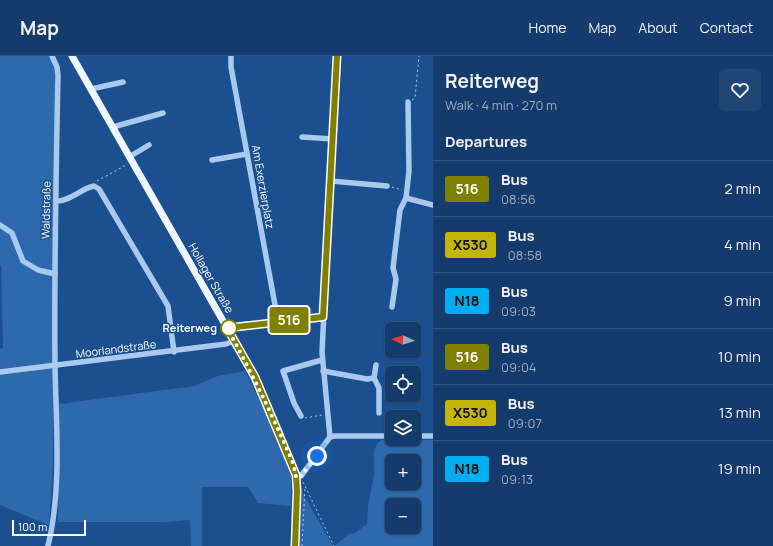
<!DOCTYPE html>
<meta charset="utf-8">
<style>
:root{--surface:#143b6b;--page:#214673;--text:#f1f3f6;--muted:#9dadc1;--line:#33557e}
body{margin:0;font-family:Manrope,sans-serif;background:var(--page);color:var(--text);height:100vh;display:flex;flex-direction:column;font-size:15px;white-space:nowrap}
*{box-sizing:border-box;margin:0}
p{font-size:13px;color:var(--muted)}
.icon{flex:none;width:22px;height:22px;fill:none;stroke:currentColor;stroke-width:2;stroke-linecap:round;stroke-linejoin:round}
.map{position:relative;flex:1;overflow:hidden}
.side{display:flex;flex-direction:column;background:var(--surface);width:340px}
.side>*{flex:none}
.badge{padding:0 8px;border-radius:3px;font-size:14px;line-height:26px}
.needle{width:26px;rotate:273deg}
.fabs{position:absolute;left:385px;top:266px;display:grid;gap:8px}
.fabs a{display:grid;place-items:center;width:36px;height:36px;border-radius:6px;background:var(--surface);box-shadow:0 1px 3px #0004,0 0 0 1px var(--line);font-size:20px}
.scale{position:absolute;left:12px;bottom:10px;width:74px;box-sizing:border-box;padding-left:4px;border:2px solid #fff;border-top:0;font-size:11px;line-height:14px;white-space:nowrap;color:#fff;-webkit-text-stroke:3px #1b4f8f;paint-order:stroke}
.you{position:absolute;width:20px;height:20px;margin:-10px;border:3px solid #fff;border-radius:50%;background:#1a73e8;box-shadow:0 0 0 6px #1a73e833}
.map>.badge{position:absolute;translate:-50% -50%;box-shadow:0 0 0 2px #fff}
h2{padding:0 12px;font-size:15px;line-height:36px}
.round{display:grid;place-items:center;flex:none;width:42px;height:42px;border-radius:6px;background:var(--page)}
.headline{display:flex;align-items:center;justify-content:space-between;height:68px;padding:0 12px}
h1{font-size:19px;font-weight:700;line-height:30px}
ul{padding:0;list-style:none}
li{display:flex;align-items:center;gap:12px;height:56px;padding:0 12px;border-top:1px solid var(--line)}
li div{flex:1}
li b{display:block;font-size:15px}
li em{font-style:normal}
li .badge{min-width:44px;font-weight:700;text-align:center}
header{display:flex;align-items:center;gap:24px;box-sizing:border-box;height:56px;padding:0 20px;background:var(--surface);border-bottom:1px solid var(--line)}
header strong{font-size:19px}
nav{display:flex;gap:22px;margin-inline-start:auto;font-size:14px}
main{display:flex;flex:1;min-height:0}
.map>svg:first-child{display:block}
.green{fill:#2e69ad;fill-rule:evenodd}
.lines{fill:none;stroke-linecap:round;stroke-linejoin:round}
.path{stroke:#a9c9ee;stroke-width:1;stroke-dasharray:2 3;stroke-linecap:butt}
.minor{stroke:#a9c9ee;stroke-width:5.5}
.major{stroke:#f0f6ff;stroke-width:7}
.line-casing{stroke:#fff;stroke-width:9}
.line{stroke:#808000;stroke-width:6}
.walk{stroke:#fff;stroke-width:4;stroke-dasharray:0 7.2}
.stop-dot{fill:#fff;stroke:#808000;stroke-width:2}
.labels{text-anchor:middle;stroke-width:3;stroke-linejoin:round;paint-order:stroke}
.street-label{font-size:11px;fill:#fff;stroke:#1b4f8f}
.stop-label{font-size:11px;font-weight:bold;fill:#fff;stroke:#1b4f8f;text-anchor:end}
</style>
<header>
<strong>Map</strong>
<nav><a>Home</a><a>Map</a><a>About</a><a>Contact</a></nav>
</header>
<main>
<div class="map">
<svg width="433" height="490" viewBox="0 0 433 490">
<rect width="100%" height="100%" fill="#1b4f8f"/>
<g class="green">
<polygon points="0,0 52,0 57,11 53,409 49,469 0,449 0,293 3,292 1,210 0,209"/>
<polygon points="223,235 230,267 221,245 213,236"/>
<polygon points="245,315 266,357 291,415 291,450 258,447 248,431 202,431 202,490 191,490 190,464 165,466 58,466 59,348 194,330 218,320"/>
<path d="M382,384H433V490H334L349,478L355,477L367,468L368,450L374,419V394L378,387ZM392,405H414V427H392ZM392,449H414V471H392Z"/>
<polygon points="302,436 333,490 299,490"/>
</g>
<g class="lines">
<g class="path">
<polyline points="412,44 415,42 419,0"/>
<polyline points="97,125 128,108"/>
<polyline points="392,131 402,134"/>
<polyline points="305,362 322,359"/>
<polyline points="303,426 334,490"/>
<polyline points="302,490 305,431"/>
</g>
<g class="minor">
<polyline points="231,0 231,11 278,265"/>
<polyline points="91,33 123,26"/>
<polyline points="113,71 163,57"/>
<polyline points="302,81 333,83"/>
<polyline points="129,101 149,89"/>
<polyline points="212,104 247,98"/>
<polyline points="331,125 387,130"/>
<polyline points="406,142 433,149"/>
<path d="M56,145C71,145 80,133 94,130L99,133L168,250L174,296"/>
<polyline points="0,169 12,177 23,205 38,214 55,218"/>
<polyline points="392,251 396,223 393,212 400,154 406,142 409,115 408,46"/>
<polyline points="227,272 323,261"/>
<polyline points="323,315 367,323 374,322 376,309"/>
<polyline points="0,316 226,288 234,285"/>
<polyline points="374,322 379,332 379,357"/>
<polyline points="301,360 294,347 283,315 322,304"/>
<polyline points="414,380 433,380"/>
<polyline points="330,381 334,380 392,380"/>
<polyline points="296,422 301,420 330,381 322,296 337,0"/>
<path d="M48,490C62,432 56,369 55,309C54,213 56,116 58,19L57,11L52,0"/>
</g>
<polyline class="major" points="72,0 255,321 296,419 297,435 295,490"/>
</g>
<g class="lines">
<g class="line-casing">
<polyline id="line" points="295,490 297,435 296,419 255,321 227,272 323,261 337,0"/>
</g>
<use href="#line" class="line"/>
<path class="walk" d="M229,272H227C247,308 265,344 282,382C287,394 295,408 296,422L301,420L317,400"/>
</g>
<circle class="stop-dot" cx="229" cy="272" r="8"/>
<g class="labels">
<g class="street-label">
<text transform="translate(263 131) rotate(80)" y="4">Am Exerzierplatz</text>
<text transform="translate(46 154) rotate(-89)" y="4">Waldstraße</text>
<text transform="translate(211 222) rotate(60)" y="4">Hollager Straße</text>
<text transform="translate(116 293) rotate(-7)" y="4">Moorlandstraße</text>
</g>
<g class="stop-label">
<text x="217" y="276">Reiterweg</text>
</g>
</g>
</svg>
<div class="fabs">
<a><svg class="needle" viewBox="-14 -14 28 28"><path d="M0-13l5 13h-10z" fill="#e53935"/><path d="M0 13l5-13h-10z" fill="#9dadc1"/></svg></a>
<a><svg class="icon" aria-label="locate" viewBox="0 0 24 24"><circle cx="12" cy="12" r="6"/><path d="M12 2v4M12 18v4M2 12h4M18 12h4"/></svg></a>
<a><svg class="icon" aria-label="layers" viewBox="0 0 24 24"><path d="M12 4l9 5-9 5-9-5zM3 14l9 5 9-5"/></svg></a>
<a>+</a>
<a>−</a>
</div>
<div class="scale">100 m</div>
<div class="you" style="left:317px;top:400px"></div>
<b class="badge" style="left:289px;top:264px;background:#808000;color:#fff">516</b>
</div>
<section class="side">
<div class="headline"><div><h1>Reiterweg</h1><p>Walk · 4 min · 270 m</p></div><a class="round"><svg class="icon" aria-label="heart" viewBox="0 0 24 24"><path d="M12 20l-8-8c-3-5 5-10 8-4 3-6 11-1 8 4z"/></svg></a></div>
<h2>Departures</h2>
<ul>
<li><span class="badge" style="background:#808000;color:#fff">516</span><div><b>Bus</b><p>08:56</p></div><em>2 min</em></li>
<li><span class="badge" style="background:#c4b608;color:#111">X530</span><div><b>Bus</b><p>08:58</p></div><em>4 min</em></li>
<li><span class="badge" style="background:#00adef;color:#111">N18</span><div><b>Bus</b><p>09:03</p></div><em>9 min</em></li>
<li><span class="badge" style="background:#808000;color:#fff">516</span><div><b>Bus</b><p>09:04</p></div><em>10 min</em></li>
<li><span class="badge" style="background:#c4b608;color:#111">X530</span><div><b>Bus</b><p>09:07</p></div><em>13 min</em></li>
<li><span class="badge" style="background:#00adef;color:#111">N18</span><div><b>Bus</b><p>09:13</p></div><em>19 min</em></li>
</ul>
</section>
</main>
